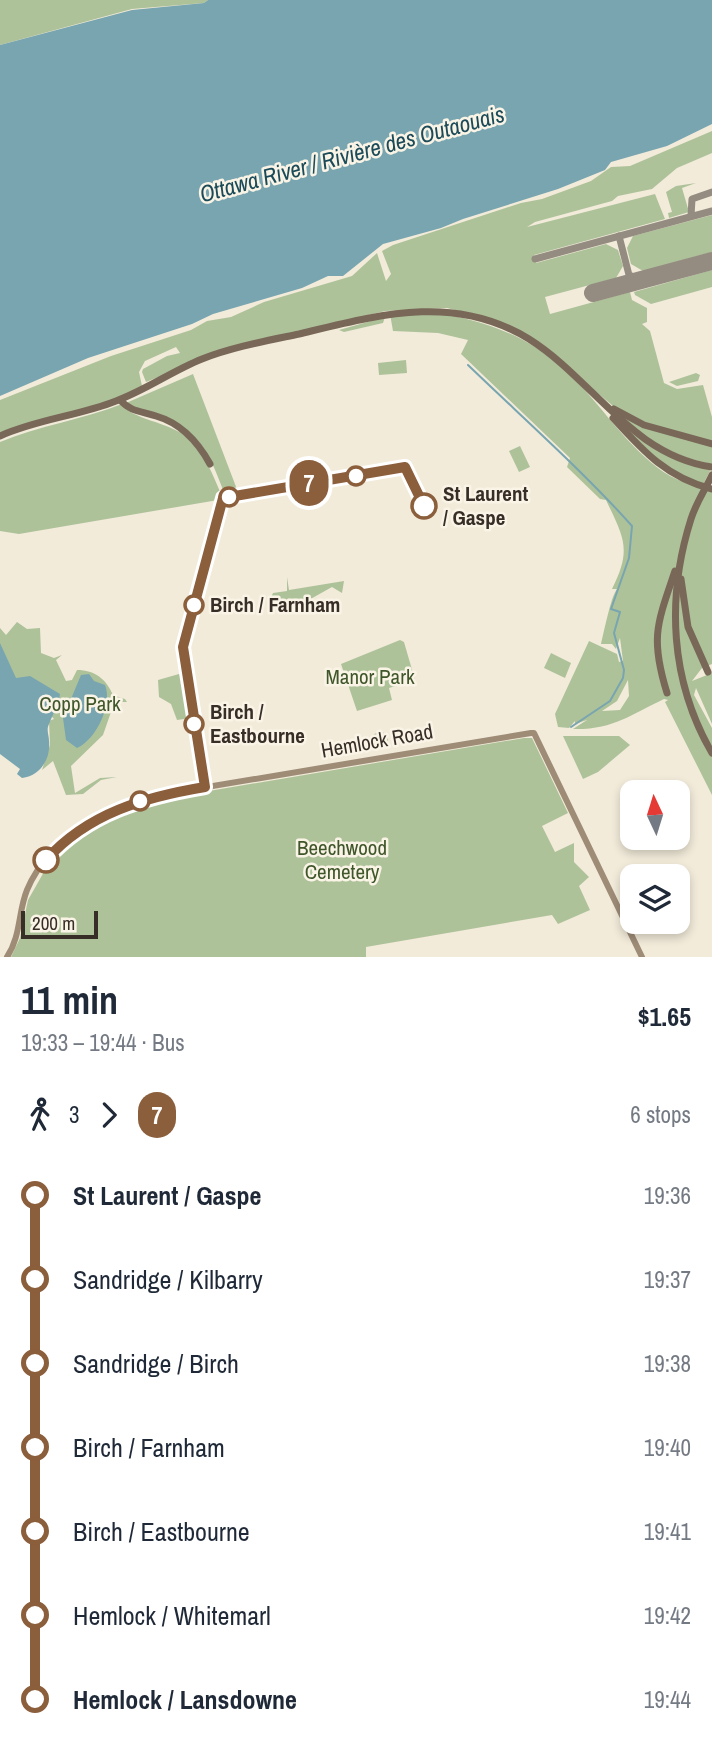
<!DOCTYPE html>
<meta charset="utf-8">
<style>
:root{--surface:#fff;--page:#f6f6f7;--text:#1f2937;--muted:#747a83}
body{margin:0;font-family:"Archivo Narrow",sans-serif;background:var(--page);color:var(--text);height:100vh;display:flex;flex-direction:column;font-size:26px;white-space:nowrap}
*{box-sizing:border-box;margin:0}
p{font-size:23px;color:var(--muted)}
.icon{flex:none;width:38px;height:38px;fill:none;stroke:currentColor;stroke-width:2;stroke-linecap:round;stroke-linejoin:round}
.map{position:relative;height:957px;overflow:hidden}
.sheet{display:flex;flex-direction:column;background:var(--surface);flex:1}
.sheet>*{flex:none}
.badge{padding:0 14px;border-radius:23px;font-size:24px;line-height:46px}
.needle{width:46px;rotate:356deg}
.controls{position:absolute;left:620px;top:780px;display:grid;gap:14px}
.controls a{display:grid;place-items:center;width:70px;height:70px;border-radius:14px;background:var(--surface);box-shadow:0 4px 10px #0003;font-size:35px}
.scale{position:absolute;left:21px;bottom:18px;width:77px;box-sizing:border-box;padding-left:7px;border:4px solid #372e27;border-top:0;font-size:19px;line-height:24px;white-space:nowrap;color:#372e27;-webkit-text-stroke:5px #faf4e7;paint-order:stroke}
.map>.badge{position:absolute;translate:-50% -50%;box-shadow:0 0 0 4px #fff}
.legs{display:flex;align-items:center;gap:10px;height:77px;padding:0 21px;font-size:23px}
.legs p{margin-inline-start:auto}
.headline{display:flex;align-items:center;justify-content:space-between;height:119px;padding:0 21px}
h1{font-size:38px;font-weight:700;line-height:52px}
ul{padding:0 21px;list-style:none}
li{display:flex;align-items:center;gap:24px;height:84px;font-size:26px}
li i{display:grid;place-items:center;width:10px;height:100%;margin:0 9px;background:currentColor}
li i::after{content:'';width:18px;height:18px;margin:-9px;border:5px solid;border-radius:50%;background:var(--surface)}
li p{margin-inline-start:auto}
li:first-child i{background:linear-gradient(#0000 50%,currentColor 0)}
li:last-child i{background:linear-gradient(currentColor 50%,#0000 0)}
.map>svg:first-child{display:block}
.green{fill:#aec29a;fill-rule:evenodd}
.water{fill:#78a5b0}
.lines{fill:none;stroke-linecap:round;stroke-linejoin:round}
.stream{stroke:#78a5b0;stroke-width:2}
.taxiway{stroke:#948c80;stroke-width:7}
.runway{stroke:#948c80;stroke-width:18}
.secondary{stroke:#9e8c77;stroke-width:6}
.primary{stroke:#796858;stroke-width:7}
.line-1-casing{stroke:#fff;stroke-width:16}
.line-1{stroke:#8b5e3c;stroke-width:10}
.stop-1-dot{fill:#fff;stroke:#8b5e3c;stroke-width:3.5}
.labels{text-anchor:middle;stroke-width:5;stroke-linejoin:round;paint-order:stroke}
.stop-label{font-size:21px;font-weight:bold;fill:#372e27;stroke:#faf4e7;text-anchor:start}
.park-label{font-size:21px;fill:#3f562a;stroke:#faf4e7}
.street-label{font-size:21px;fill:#372e27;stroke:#faf4e7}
.water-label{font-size:23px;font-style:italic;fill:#1b4b59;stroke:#faf4e7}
</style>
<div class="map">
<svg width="712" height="957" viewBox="0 0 712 957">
<rect width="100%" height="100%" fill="#f2ebda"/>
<g class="green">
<polygon points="0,0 208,0 204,3 132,9 0,45"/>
<polygon points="712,131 712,153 677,168 652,189 618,196 612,201 535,222 527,227 655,194 665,219 534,255 536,263 606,244 618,250 623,266 616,278 545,297 550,314 630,292 632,300 647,308 647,322 642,324 650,331 664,383 677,389 703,385 712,417 712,442 645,424 619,411 569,369 495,320 447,308 385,311 225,350 146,382 142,372 143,369 167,356 180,353 176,347 145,361 139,372 142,386 119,398 0,434 0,400 111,356 191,330 207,321 231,317 264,302 352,276 377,253 386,281 391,274 382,251 393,245 521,203 542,199 591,181 611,167 630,166"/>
<polygon points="696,183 682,188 689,212 669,218 668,213 672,212 666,192 676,186"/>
<polygon points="712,215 712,252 643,271 631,264 627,248 633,236"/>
<polygon points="712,270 712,287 651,304 635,295 634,292"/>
<path d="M434,312C482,321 523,333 561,366C596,397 621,440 658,468C673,480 694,486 712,491V664L702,668L692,681L712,673V724L696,688L694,695L712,728V795L665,702L668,700L664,699C630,715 613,730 573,729L587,720L575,724V721L569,728L558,727L555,714L589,641L617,654L619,662L623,661L620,638L616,649L612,644H601C604,632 611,596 617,589H612C632,549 624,538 606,500L600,499L567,467L570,458L461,354L468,340L438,333L393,331L390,314ZM628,680L629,696L620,710L602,711L617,701Z"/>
<polygon points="385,317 383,323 344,332 339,330"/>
<polygon points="406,360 407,373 379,375 378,363"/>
<polygon points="696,373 700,375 698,381 677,386 669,382"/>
<path d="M193,374L238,492H224C216,472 208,448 191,434C173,419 144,418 126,403Z"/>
<path d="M122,404C130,419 170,422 188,438C204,452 213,475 221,494L218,500L19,534L0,531V442C40,425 82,420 122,404Z"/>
<path d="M624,417L712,445V464C679,458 646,442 624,417Z"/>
<polygon points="616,419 636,436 711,469 703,485 672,473"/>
<polygon points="520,446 530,467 519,472 509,451"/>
<polygon points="287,577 289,590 344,581 342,593 332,587 307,601 309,613 305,602 289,607 268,604 273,593 287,591"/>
<path d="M17,622L27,629L40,628L41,653L54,658L62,655L56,660L66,681L72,680L77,670C95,670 106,679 113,695L125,699L127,702H121L111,712L103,735L71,766L75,793L100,778L117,777L101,780L83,794L66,795L53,761L42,770L50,745L49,721L54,719L19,680L13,679L0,649V628L6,635Z"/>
<polygon points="400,640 404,642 415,680 389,688 392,700 357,711 341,664"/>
<polygon points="551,653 571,663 565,678 544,668"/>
<polygon points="179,674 184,676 191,718 177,720 171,704 159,697 158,680"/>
<circle cx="380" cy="740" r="8"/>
<polygon points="563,736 619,736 630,745 598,772 583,779"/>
<polygon points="524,738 532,738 568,813 542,826 555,852 574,843 574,862 589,877 579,886 590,910 558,924 552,915 366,947 366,957 11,957 20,938 28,900 49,863 80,835 119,813 185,795"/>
</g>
<g class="water">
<polygon points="208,0 712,0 712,124 667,146 611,162 605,170 558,189 463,219 441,228 383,244 343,276 328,276 302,288 213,314 192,324 88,358 0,396 0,45 132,10 204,3"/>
<path d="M0,643L16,678L30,676L60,694C58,708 53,713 49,724C46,730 49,735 49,741C51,759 40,776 22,778L17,774L20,769L0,754Z"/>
<path d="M89,674L94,681L105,685C113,704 96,740 77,748L66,740L63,718L81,675Z"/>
</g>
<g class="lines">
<path class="stream" d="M468,365C523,418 583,471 632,526L629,558L611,609L620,612L614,633L624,670L623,678L610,701L571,727"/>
<g class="taxiway">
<polyline points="691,216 692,199 712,192"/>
<polyline points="619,236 629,275 641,280"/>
<polyline points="535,259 712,211"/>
</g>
<polyline class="runway" points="593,293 712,261"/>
<path class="secondary" d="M7,957C21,936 18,912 27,890C51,832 120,803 177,792L531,733H534L642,957"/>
<g class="primary">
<path d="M120,400C131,412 141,411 156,416C180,423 198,442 210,464"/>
<polyline points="614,409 644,425 712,444"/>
<path d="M613,418C643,451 667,478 712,489"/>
<path d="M0,436C38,419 78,416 116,401C146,390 172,371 202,359C233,347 266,341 299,334C378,315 454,293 529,339C593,379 631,455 712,467"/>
<path d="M712,475C705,490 696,503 691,519C666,598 670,681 712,753"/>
<polyline points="681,579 688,627 708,672"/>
<path d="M667,693C650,638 657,624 675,571"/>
</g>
</g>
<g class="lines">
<g class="line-1-casing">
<path id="line-1" d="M46,860C88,813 145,797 205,787L183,647L223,498L405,467L424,506"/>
</g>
<use href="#line-1" class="line-1"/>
</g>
<g class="stop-1-dot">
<circle cx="356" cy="476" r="9"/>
<circle cx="229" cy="497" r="9"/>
<circle cx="424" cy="506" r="12"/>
<circle cx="194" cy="605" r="9"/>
<circle cx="194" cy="724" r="9"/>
<circle cx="140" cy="801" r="9"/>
<circle cx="46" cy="860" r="12"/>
</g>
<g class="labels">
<g class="stop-label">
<text x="443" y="501">St Laurent<tspan x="443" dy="24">/ Gaspe</tspan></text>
<text x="210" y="612">Birch / Farnham</text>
<text x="210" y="719">Birch /<tspan x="210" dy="24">Eastbourne</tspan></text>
</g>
<g class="park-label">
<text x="370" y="684">Manor Park</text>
<text x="80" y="711">Copp Park</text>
<text x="342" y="855">Beechwood<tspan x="342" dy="24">Cemetery</tspan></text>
</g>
<g class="street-label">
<text transform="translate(377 741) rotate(-10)" y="7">Hemlock Road</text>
</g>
<g class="water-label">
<text transform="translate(352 154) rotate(-15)" y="8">Ottawa River / Rivière des Outaouais</text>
</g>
</g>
</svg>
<div class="controls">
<a><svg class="needle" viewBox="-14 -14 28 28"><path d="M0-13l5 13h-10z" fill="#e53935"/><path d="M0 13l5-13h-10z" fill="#747a83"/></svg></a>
<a><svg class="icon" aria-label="layers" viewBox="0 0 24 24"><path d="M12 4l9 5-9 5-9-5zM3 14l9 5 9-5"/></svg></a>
</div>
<div class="scale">200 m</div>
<b class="badge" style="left:309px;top:483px;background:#8b5e3c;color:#fff">7</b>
</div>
<section class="sheet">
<div class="headline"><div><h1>11 min</h1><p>19:33 – 19:44 · Bus</p></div><b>$1.65</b></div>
<div class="legs"><svg class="icon" aria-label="walk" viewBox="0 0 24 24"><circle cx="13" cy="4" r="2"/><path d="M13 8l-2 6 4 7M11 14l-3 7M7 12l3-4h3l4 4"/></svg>3<svg class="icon" aria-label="forward" viewBox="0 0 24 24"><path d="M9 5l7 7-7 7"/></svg><b class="badge" style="background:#8b5e3c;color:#fff">7</b><p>6 stops</p></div>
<ul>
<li><i style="color:#8b5e3c"></i><b>St Laurent / Gaspe</b><p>19:36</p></li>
<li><i style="color:#8b5e3c"></i><span>Sandridge / Kilbarry</span><p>19:37</p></li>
<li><i style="color:#8b5e3c"></i><span>Sandridge / Birch</span><p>19:38</p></li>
<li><i style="color:#8b5e3c"></i><span>Birch / Farnham</span><p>19:40</p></li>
<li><i style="color:#8b5e3c"></i><span>Birch / Eastbourne</span><p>19:41</p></li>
<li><i style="color:#8b5e3c"></i><span>Hemlock / Whitemarl</span><p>19:42</p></li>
<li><i style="color:#8b5e3c"></i><b>Hemlock / Lansdowne</b><p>19:44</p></li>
</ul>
</section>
